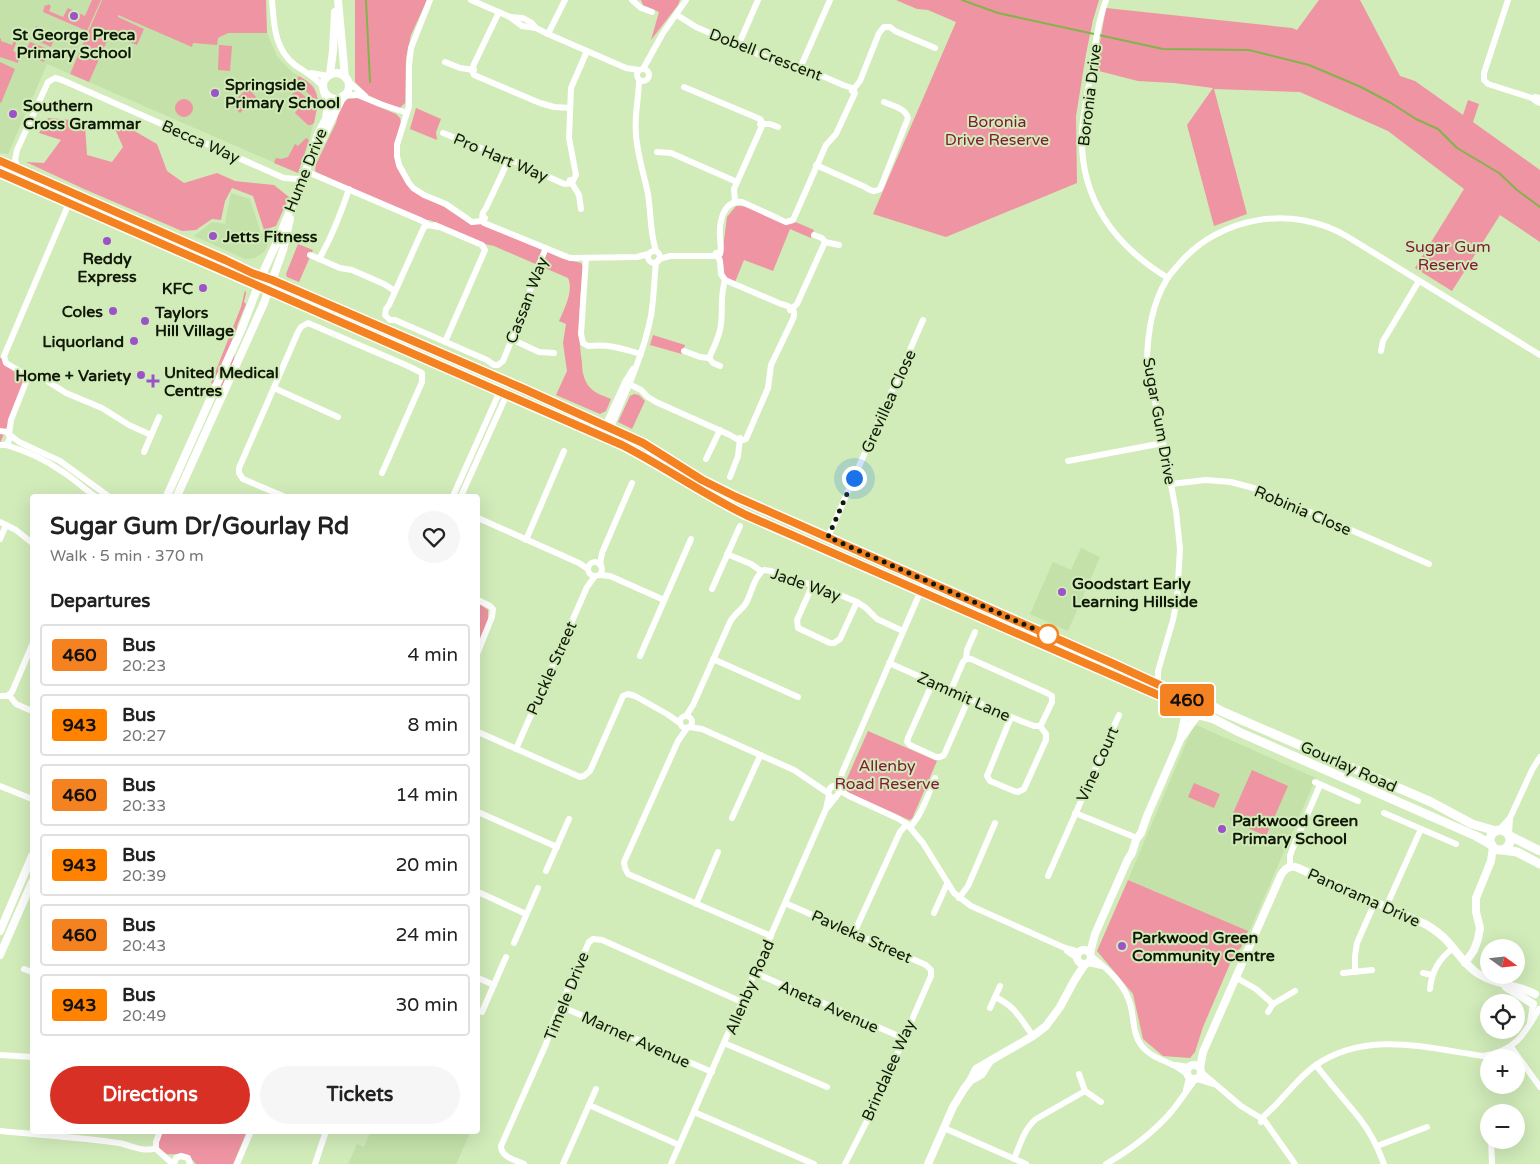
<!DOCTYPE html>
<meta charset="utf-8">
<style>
:root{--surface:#fff;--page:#f6f6f6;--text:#222;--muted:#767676;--line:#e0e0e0;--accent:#d93025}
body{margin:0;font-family:"Varela Round",sans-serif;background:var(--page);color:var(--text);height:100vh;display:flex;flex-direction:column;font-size:19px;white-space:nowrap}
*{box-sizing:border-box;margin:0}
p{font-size:16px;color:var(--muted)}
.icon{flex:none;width:28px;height:28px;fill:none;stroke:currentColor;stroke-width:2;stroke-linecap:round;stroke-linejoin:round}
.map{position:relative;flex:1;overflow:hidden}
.details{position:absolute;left:30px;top:494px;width:450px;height:640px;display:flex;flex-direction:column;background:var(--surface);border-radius:5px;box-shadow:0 5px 20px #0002}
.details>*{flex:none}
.badge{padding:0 10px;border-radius:4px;font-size:18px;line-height:32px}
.needle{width:32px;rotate:105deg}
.controls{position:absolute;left:1480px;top:939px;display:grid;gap:10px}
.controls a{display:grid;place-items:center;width:45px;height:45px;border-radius:50%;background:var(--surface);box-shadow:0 5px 20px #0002;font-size:25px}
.you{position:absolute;width:25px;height:25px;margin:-12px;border:4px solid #fff;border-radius:50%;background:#1a73e8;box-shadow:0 0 0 8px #1a73e833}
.map>.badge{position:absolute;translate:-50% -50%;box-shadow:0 0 0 2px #fff}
h2{padding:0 20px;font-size:19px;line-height:45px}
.round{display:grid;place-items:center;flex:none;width:52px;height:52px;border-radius:26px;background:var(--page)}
.headline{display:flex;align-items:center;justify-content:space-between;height:85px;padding:0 20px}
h1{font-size:24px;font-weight:700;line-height:38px}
.primary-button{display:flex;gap:10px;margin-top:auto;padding:10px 20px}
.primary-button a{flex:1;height:58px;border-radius:30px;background:var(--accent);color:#fff;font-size:20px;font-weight:700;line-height:58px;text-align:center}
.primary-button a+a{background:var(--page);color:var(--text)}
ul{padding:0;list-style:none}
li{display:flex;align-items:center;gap:15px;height:62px;margin:0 10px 8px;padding:0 10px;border:2px solid var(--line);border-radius:5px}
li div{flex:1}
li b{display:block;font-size:19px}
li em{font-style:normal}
li .badge{min-width:55px;font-weight:700;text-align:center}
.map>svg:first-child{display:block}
.built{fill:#c3e1a9}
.green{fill:#ef94a2}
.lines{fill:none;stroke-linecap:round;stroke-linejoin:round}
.stream{stroke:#83b34d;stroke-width:2}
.minor{stroke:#fff;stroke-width:6}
.tertiary{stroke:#fff;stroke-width:8}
.secondary{stroke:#fff;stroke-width:9}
.line-casing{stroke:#fff;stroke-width:11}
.line{stroke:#f58220;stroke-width:8}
.walk{stroke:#101907;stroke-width:5;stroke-dasharray:0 9}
.poi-dot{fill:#9b54c8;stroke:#d1ebb9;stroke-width:2}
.stop-dot{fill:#fff;stroke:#f58220;stroke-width:2.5}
.labels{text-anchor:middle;stroke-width:4;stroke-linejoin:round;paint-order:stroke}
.poi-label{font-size:16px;font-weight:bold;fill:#101907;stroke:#d1ebb9;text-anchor:start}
.street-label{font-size:16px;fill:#101907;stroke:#d1ebb9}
.park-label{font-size:16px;fill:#811a36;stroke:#d1ebb9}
</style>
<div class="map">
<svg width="1540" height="1164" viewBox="0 0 1540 1164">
<rect width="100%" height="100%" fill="#d1ebb9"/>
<g class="built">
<polygon points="0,0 102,0 70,74 47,64 8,154 0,153"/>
<polygon points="118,15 190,46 192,46 192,43 218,38 228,33 267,33 277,56 292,72 313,85 319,101 309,141 298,173 89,82"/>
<polygon points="231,193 250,199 261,234 275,229 265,251 255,258 245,259 194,236 212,222 225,224"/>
<polygon points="1081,548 1100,557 1068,631 1030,614 1053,562 1071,570"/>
<polygon points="1194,724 1316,778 1249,932 1128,880"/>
<polygon points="371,1131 471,1131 456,1164 348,1164 357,1144 364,1147"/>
</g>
<g class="green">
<polygon points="92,0 101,0 87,31 43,12 45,5 47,6 48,4 51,6 49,11 63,17 68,8 85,16"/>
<polygon points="102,0 266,0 267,33 228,33 218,38 217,45 193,43 192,47 118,15 118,17 144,29 137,45 110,34 89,82 70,74"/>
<polygon points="355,0 427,0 411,35 406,58 405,103 400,108 396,108 368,95 355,82"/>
<polygon points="641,0 680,0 678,5 651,40 659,12 643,5"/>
<polygon points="896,0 1099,0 1093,20 1086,54 1076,116 1077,183 946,237 873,214 956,22 928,10 917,9"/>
<polygon points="1319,0 1360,0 1400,76 1415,81 1463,115 1468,100 1479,104 1473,122 1540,170 1540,242 1500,215 1452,291 1415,268 1464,189 1388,131 1300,92 1214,89 1247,214 1214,226 1187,125 1213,88 1174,83 1138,81 1095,70 1106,8 1292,28 1297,30"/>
<polygon points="36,26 56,35 51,47 31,38"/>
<polygon points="17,35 19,35 13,51 22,55 19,58 18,63 0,57 0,38 1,39 1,41 12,45"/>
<polygon points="30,42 50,50 44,62 24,53"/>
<polygon points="219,45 232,46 230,71 218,70"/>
<polygon points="0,62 15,69 1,103 0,102"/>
<path d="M299,76C322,89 319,100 314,123L311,125H308L295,113L298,109L290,101L291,95L296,91L300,92L309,100L312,97L300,85L297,79Z"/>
<polygon points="248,88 256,97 240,113 231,104"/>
<path d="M358,98L396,114L400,118L401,123L394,144L397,168L405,182L419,195L444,207L470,224L481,223L563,259L581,263L583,267C580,299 577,331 582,363C582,370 583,376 586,382C591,392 601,395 611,399L606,411L600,414L556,395L567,371L563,343L566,324L559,321C564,309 574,291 568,278L494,246L485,244L430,220H424L316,172L315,170L316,164L336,123L339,111L343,103L348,99Z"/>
<circle cx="184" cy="108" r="9"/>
<polygon points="416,108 441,119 436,132 437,140 410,129"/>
<polygon points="48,118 72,120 85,126 87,155 112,162 123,147 112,122 124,125 157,144 167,171 184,183 217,173 235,181 274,185 289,197 276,226 264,230 253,196 232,188 225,201 221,220 212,219 196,230 182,231 84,189 26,162 44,163 61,140 39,133"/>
<polygon points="306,138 309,140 298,173 274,163 276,158 281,159 288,157 295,144 298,146"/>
<path d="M736,206C759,206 793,221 814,230L811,238L790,229L773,271L744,260L735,282L725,278L722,256L727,217Z"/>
<polygon points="298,244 313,250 299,282 287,277 286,274"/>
<polygon points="245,290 246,293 244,302 246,304 237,326 234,359 222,387 211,383 241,307"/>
<polygon points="653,335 685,345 682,354 650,345"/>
<polygon points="0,358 3,359 23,373 26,382 0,443"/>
<polygon points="634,394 639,395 645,401 632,429 618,422 630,396"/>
<polygon points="478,603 488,610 488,619 478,643"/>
<polygon points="868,731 937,761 912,819 909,820 847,792 845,783"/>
<polygon points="1252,770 1288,786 1266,836 1230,820"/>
<polygon points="1194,783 1220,794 1214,808 1188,797"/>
<polygon points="1128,880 1248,931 1241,948 1235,952 1203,1027 1195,1052 1190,1058 1163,1056 1143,1039 1133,994 1097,951"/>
<path d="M161,1131H247L233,1164H196C181,1143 173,1162 159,1150L158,1141Z"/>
</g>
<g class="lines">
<g class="stream">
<polyline points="366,0 370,82"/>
<polyline points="962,0 998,13 1163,49 1249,50 1309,65 1361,87 1391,103 1416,119 1438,129 1457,148 1499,173 1517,190 1540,207"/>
</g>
<g class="minor">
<path d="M272,0C274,24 274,49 295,65C305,72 315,77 323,87"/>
<polyline points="430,0 411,48 409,66 409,106 397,145 397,156 399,165 409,183 413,188 424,195 446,204 472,222 483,221 485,218"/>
<polyline points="471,0 510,17 523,18 532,23 536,28 548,34 626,68 639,70"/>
<polyline points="632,0 641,8 652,12"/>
<path d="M1106,0C1097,25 1094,52 1090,78C1087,97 1082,116 1082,135C1080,199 1115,246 1168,278"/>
<polyline points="1508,0 1484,73 1484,80 1488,84 1532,98 1535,97 1540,98"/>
<polyline points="499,12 474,64 472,70 474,75 540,103 554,107 570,108"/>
<polyline points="510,17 522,26 536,28"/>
<polyline points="548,34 565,0"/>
<polyline points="738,46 758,0"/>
<polyline points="445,62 460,68 474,70"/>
<polyline points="801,66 830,0"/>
<circle cx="643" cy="75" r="6"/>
<polyline points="643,69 663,33 686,0"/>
<polyline points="311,73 328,76"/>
<polyline points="347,80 365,96"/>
<path d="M639,80C639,98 634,115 636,134C637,154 644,174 648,194C651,213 650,233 656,251"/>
<polyline points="684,87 760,119 762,122 762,126 734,189 735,202"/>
<polyline points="852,91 860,81 879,33 884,27 890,27 895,31 935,48"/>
<polyline points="344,95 358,95 380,104 407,113"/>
<polyline points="1532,98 1537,102 1540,103"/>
<polyline points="760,124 770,124 778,127"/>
<polyline points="443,133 518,163 562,183 565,184 572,183 576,175 569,138 571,88 587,51"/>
<polyline points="657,152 671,153 737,182"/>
<path d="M509,159L486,208C482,213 481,216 484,223L570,258L637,257L648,254"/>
<path d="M816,165L865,187C870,190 874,193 880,189L908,118C905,108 893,106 884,102"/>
<polyline points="18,169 15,160 17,150 48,82 55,78 62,80 284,178 297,179 303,178"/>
<polyline points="310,173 420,220 426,223 426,226"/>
<polyline points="570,180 579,195 581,209"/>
<polyline points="435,225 482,245 485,250 445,342"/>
<polyline points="438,227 429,225 424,227 389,305 386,309 385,315 390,320 395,320 487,360 494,365 498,365 503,361 527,302 534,276 546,248"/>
<polyline points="814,235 822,238 825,242 839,245"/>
<circle cx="654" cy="257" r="6"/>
<polyline points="310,255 340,268 352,270 384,284 395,291"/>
<path d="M586,258L581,334L583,343L588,346C608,344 621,348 641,354"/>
<path d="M319,259C332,237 341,213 349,189"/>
<path d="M659,259L670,256H714L720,254C722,248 720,245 720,238C719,224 722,200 742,202L786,222L793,220L826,145L836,134L855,93L852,88L843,85L795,64L774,61L696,27L677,15"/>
<polyline points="790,310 797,304 825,242"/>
<polyline points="511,339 539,352 554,353"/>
<polyline points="684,351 700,357 709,358 713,363 720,366"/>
<polyline points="1381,351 1383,341 1419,281"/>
<path d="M709,358C714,347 720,336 721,324C723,307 720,297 725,280"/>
<polyline points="26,379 37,377 44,379 66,393 102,408 129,425 151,435"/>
<path d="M625,382L641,390L648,397L656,402L730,435L740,441L746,439L768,388L771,365L793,319C797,309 790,306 781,304L725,280L721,274L720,261L716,253"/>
<polyline points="274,388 338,417"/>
<polyline points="605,426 625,382 633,369"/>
<path d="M610,429C626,392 643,356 651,316C654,298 654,280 656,262"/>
<polyline points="0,431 7,432 10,437 8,443 4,445 0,445"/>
<polyline points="9,434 11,420 26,382 23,373 6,363 4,356 69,203"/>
<polyline points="10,435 19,442 60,461 108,496"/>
<path d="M6,445C26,451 46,460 63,472C74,479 84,489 95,496"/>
<polyline points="144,452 159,417"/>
<polyline points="706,459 720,430"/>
<polyline points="1068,461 1163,443"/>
<polyline points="730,477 738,456 740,438"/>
<polyline points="1171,484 1206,480 1231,482 1257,489 1429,564"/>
<polyline points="283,496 243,479 239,473 239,468 298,332 301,327 308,323 408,366 422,373 422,382 382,473"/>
<polyline points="453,496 500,391"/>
<polyline points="461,496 507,394"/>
<polyline points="478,518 579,563 588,569"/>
<polyline points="0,522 16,530 32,543"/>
<polyline points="828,537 923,320"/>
<polyline points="0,539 6,525"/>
<polyline points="526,540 564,451"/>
<polyline points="727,554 751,564 761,571"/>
<circle cx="595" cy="569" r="7"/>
<polyline points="600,565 602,553 632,483"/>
<polyline points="600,575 610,576 664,600"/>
<polyline points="813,584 797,620 798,628 830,643 834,643 840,639 857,602"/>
<polyline points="712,589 740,526"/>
<polyline points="478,600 490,606 493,609 492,617 478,652"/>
<polyline points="640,656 691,539"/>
<polyline points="713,659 798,697"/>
<polyline points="966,659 971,659 1047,693 1052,696 1052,702 1042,723 1040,726"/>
<polyline points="889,663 1011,717 1034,726 1040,726"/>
<polyline points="933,682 908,738 907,742 910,745 936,757 940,757 944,755 969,698"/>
<path d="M1161,685L1158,680V671L1173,620L1177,599L1180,549L1176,511L1147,359C1148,331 1152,304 1167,279C1170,274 1175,269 1179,264C1220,216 1293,204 1348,237L1540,355"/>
<polyline points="951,690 963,662 966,659 967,650 975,632"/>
<polyline points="9,695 16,704 32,711"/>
<polyline points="0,696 7,696 12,692 32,645"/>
<circle cx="686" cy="722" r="6"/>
<path d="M686,716L693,705L730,622C734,614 742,610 746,603C752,593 754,576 764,570L771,571L798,582L816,585L857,602L866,608L877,619L903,631"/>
<polyline points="1011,717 987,776 990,781 1014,791 1018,792 1024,789 1046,740 1046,734 1040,726"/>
<polyline points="689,727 702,729 794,770 828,793"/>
<polyline points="687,728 678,741 624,862 625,868 628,874 771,936"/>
<polyline points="478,732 580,777 584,776 590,771 623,696 628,694 635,696 667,714 680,723"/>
<polyline points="516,749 587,587 595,576"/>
<polyline points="1315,782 1358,801"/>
<polyline points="0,786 32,799"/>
<polyline points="839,789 842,773 925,581"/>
<polyline points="839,790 849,796 897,818 907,824 923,843 954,893 971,906 1065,948 1080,952"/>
<polyline points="828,807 839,793 838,788 833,786 830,788 828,793 830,797 835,798"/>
<polyline points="478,812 557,847"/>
<polyline points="1075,813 1137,838"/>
<polyline points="1384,813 1456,844"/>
<polyline points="732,818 760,756"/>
<path d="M910,827C922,815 928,794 935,778"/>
<polyline points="1498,831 1510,818"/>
<polyline points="1509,834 1510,818 1532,770 1540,757"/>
<polyline points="1290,866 1290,856 1292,850 1320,785"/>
<polyline points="546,871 569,819"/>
<polyline points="1048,876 1119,715"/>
<polyline points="478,892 526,914"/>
<polyline points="959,898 968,886 995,823"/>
<polyline points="785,903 926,965 931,970 931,976 874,1107 845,1164"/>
<polyline points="696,904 718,852"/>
<polyline points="1386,907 1421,829"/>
<polyline points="934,913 947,884"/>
<polyline points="854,933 900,832 907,824"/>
<polyline points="514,943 538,888"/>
<polyline points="1067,951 1077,958"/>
<path d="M1091,956C1109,970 1126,985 1131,1007C1134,1020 1133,1034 1141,1045C1149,1056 1161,1059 1173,1065C1178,1067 1182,1071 1186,1073"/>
<polyline points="1088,963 1102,966"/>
<polyline points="24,969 32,972"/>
<polyline points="1355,972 1355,956 1357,943 1375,902"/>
<polyline points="755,973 903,1038"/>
<polyline points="1343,973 1372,970"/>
<polyline points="1423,973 1432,975"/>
<polyline points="1235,977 1256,989 1273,1004"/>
<polyline points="478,978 494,985"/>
<path d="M1430,989C1432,971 1438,960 1453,948"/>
<path d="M995,997C1015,1006 1020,1018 1033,1036"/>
<polyline points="560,1006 712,1072"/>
<polyline points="990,1008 1000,986"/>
<polyline points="482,1012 506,957"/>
<polyline points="1268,1012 1273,1004 1295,991"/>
<polyline points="1530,1022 1533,1005"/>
<polyline points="724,1043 827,1087"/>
<polyline points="1511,1047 1540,1087"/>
<polyline points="0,1055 32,1057"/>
<polyline points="1175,1065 1189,1067"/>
<path d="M1316,1065C1330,1084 1346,1101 1360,1119C1371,1133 1378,1148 1384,1164"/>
<polyline points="1201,1072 1241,1106 1264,1120 1295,1164"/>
<polyline points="1079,1074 1085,1091 1101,1102"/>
<polyline points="1197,1079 1213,1084"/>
<polyline points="1186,1090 1189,1078"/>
<polyline points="589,1105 679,1145"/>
<polyline points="694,1112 814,1164"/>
<path d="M1261,1122L1264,1116C1283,1100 1296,1079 1316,1065C1367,1030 1427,1048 1483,1056C1515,1051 1524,1035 1539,1009"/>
<polyline points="944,1128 1026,1164"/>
<path d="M0,1131C39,1135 79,1137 119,1143C130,1145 144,1153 156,1148"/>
<polyline points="160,1131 156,1142 156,1149 173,1164"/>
<polyline points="1491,1140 1492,1164"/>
<polyline points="1377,1146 1427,1127"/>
<path d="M1014,1159C1020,1145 1024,1129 1036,1119L1085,1091"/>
<polyline points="174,1164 176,1158 181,1156 188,1158 190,1164"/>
<polyline points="237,1164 251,1131"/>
<polyline points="315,1164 326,1131"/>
<path d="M524,1164C515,1160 501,1157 501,1146L546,1044L554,1020L589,942L593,939L602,940L742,1002"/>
<polyline points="563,1164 596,1089"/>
<polyline points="671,1164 826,809 829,795"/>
<path d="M1106,1164C1130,1150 1154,1132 1172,1111C1180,1101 1187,1090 1195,1080"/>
</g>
<g class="tertiary">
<polyline points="338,0 345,77"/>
<circle cx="336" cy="86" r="13"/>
<polyline points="330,74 333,51 335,12"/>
<polyline points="320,143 343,96"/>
<polyline points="167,496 242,328 265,268 278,240 307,168 318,134 326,119 328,104 324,91"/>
<polyline points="177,496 264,303 283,250 290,219"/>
<polyline points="1182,737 1197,716"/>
<polyline points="0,931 32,856"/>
<circle cx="1084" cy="957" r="7"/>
<polyline points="1090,953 1095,934 1128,859 1132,853 1136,840 1141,833 1147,816 1180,740 1186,712"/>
<polyline points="0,955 32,882"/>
<polyline points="1465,963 1474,950 1478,939 1480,928 1476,912 1476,898 1491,861 1493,847"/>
<polyline points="1506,987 1533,1004"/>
<circle cx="1194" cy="1072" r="7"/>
<path d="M1200,1068L1203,1052L1281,875C1285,868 1290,865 1298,868L1427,925C1435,930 1442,935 1448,942C1458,953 1465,965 1477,973C1497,986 1517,984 1535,994"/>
<polyline points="970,1081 982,1074 990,1061"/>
<polyline points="928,1164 953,1107 964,1089 970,1081 976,1069 1033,1036 1046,1026 1060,1007 1074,981 1085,964"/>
</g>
<g class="secondary">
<polyline points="0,161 225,260 252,273 273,280 524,389 643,443 702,480 736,497 1100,657 1179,694 1191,697"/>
<path d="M0,173L622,445C665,466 703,494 746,515L1165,698L1185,709"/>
<circle cx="1194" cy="706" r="10"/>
<polyline points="1202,700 1221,711 1431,802 1472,824 1496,831"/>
<polyline points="1199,715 1214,719 1239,732 1476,836 1492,845"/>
<circle cx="1500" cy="840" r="10"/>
<polyline points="1510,836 1540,851"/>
<polyline points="1503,850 1517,852 1540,864"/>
</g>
</g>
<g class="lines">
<g class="line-casing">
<path id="line" d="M0,161L225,260L252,273L272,280L524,389L643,443L702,480L736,497L1114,664L1179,694L1191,697L1186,700L1185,709L1165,698L746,515C703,494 665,467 622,445L0,173"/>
</g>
<use href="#line" class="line"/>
<polyline class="walk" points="854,478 828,537 1048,635"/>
</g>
<g class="poi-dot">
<circle cx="74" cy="16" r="5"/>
<circle cx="215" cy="93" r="5"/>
<circle cx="13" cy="114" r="5"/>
<circle cx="213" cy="236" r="5"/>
<circle cx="107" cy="241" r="5"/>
<circle cx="203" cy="288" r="5"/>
<circle cx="113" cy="311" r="5"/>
<circle cx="145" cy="321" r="5"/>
<circle cx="134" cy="341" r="5"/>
<circle cx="141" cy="375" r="5"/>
<path d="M150.5 373.5h5v5h5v5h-5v5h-5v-5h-5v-5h5z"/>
<circle cx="1062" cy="592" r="5"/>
<circle cx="1222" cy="829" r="5"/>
<circle cx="1122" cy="946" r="5"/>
</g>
<circle class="stop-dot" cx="1048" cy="635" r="10"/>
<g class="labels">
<g class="poi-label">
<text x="74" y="40" text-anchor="middle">St George Preca<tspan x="74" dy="18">Primary School</tspan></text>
<text x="225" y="90">Springside<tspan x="225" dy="18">Primary School</tspan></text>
<text x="23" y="111">Southern<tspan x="23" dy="18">Cross Grammar</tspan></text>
<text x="223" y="242">Jetts Fitness</text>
<text x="107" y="264" text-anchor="middle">Reddy<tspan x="107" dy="18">Express</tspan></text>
<text x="193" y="294" text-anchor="end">KFC</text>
<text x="103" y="317" text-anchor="end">Coles</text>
<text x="155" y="318">Taylors<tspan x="155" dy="18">Hill Village</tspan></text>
<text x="124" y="347" text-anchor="end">Liquorland</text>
<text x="164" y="378">United Medical<tspan x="164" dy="18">Centres</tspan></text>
<text x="131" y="381" text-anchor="end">Home + Variety</text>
<text x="1072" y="589">Goodstart Early<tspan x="1072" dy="18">Learning Hillside</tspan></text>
<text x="1232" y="826">Parkwood Green<tspan x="1232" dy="18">Primary School</tspan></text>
<text x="1132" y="943">Parkwood Green<tspan x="1132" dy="18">Community Centre</tspan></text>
</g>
<g class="street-label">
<text transform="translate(766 54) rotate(21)" y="6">Dobell Crescent</text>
<text transform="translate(1089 95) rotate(-83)" y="6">Boronia Drive</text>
<text transform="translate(201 141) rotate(24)" y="6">Becca Way</text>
<text transform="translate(501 157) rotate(23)" y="6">Pro Hart Way</text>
<text transform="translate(305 170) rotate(-68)" y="6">Hume Drive</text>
<text transform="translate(526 300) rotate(-69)" y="6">Cassan Way</text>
<text transform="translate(888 401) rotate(-66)" y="6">Grevillea Close</text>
<text transform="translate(1160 421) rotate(80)" y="6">Sugar Gum Drive</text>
<text transform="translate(1303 510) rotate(23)" y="6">Robinia Close</text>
<text transform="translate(806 584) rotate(19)" y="6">Jade Way</text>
<text transform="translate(551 668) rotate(-66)" y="6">Puckle Street</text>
<text transform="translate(964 696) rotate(24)" y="6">Zammit Lane</text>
<text transform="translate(1097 764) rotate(-66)" y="6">Vine Court</text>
<text transform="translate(1349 766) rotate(24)" y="6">Gourlay Road</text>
<text transform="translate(1364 897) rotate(24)" y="6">Panorama Drive</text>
<text transform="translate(862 936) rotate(24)" y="6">Pavleka Street</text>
<text transform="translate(749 987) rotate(-67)" y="6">Allenby Road</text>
<text transform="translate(566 996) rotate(-68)" y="6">Timele Drive</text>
<text transform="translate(829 1006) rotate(24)" y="6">Aneta Avenue</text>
<text transform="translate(636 1039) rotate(24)" y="6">Marner Avenue</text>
<text transform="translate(888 1070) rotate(-66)" y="6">Brindalee Way</text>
</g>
<g class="park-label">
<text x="997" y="127">Boronia<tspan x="997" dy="18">Drive Reserve</tspan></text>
<text x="1448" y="252">Sugar Gum<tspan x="1448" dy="18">Reserve</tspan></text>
<text x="887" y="771">Allenby<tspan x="887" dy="18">Road Reserve</tspan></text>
</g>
</g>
</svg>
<div class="controls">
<a><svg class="needle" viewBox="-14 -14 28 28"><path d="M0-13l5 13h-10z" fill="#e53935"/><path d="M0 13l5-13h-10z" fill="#767676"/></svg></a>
<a><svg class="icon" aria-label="locate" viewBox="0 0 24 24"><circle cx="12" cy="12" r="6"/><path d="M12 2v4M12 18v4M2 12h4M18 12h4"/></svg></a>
<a>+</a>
<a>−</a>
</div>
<div class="you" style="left:854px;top:478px"></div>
<b class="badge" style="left:1187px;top:700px;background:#f58220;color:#111">460</b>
<section class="details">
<div class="headline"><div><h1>Sugar Gum Dr/Gourlay Rd</h1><p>Walk · 5 min · 370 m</p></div><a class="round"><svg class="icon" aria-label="heart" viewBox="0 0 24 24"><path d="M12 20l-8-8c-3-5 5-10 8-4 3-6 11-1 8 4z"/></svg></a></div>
<h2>Departures</h2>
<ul>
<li><span class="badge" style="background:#f58220;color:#111">460</span><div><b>Bus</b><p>20:23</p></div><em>4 min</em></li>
<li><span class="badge" style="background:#ff8200;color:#111">943</span><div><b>Bus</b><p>20:27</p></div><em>8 min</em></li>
<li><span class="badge" style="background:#f58220;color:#111">460</span><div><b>Bus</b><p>20:33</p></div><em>14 min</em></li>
<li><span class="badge" style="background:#ff8200;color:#111">943</span><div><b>Bus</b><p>20:39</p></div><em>20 min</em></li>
<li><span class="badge" style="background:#f58220;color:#111">460</span><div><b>Bus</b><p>20:43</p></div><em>24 min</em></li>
<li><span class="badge" style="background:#ff8200;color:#111">943</span><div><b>Bus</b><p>20:49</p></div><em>30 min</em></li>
</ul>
<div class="primary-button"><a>Directions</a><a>Tickets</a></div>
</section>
</div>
